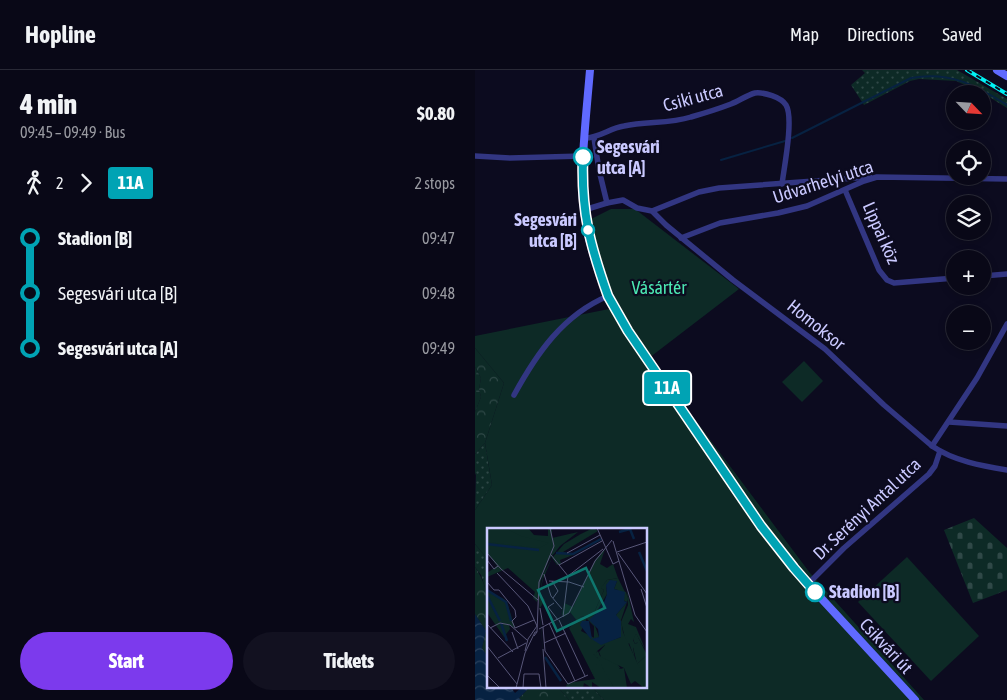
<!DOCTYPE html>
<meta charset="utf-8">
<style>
:root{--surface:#090817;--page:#121120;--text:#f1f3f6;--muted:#999aa1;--line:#292936;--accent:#7c3aed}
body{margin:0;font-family:"Asap Condensed",sans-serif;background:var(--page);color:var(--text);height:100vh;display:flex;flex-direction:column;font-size:19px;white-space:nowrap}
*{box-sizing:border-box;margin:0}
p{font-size:16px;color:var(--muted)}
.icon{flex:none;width:28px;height:28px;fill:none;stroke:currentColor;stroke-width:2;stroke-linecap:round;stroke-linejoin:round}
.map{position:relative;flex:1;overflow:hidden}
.drawer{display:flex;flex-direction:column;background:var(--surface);width:475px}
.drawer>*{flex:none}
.badge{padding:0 10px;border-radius:4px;font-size:18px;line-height:32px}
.needle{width:32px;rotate:115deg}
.controls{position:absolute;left:471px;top:15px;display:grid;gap:10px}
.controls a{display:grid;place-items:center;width:45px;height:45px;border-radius:50%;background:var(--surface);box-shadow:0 2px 8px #0003,0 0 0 1px var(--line);font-size:25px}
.map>.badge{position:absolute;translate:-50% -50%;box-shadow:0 0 0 2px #fff}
.legs{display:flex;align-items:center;gap:8px;height:55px;padding:0 20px;font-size:16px}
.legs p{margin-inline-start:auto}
.overview{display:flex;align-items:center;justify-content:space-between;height:85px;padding:0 20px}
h1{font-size:28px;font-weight:800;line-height:38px}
.button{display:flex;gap:10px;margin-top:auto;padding:10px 20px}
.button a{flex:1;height:58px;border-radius:30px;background:var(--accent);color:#fff;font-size:20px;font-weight:800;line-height:58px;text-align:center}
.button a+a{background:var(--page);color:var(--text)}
ul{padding:0 20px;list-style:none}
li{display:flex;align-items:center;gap:18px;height:55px;font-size:19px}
li i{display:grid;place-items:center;width:8px;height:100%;margin:0 6px;background:currentColor}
li i::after{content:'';width:12px;height:12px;margin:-6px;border:4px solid;border-radius:50%;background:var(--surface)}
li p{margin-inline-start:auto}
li:first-child i{background:linear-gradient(#0000 50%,currentColor 0)}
li:last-child i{background:linear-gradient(currentColor 50%,#0000 0)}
header{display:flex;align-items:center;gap:30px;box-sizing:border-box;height:70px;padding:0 25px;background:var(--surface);border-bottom:1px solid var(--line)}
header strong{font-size:24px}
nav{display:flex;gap:28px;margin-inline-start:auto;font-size:18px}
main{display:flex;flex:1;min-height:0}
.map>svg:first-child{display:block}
.grass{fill:url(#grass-dots)}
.forest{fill:url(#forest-crowns)}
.wetland{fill:url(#wetland-marsh)}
.cemetery{fill:url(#cemetery-stones)}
.green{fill:#0d2a26}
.water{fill:url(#water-waves)}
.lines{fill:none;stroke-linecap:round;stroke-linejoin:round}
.stream{stroke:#072242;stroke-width:2}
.street{stroke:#323682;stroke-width:5.5}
.secondary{stroke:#606aff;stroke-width:8}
.rail-casing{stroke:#00f1f4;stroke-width:4}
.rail{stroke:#0c0b1f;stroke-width:2;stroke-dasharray:5.5;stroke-linecap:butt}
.line-1-casing{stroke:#fff;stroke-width:11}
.line-1{stroke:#00a3b4;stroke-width:8}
.stop-1-dot{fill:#fff;stroke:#00a3b4;stroke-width:2.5}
.labels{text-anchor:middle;stroke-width:4.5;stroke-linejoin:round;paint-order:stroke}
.street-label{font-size:18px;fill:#cac9ff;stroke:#0c0b1f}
.stop-label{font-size:18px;font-weight:bold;fill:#cac9ff;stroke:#0c0b1f;text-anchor:start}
.park-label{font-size:18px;fill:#4ce8b3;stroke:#0c0b1f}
.inset-river{fill:none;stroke:#072242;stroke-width:2.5}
.inset-road{fill:none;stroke:#585779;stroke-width:1}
.view{fill:#0f766e;fill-opacity:0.15;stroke:#0f766e;stroke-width:2.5}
.inset-edge{fill:none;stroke:#cac9ff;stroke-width:2.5}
</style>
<header>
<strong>Hopline</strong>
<nav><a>Map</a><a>Directions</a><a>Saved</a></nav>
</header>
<main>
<section class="drawer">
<div class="overview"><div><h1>4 min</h1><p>09:45 – 09:49 · Bus</p></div><b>$0.80</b></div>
<div class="legs"><svg class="icon" aria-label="walk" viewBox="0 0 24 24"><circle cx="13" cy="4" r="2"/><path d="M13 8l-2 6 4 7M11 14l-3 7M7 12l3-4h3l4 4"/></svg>2<svg class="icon" aria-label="forward" viewBox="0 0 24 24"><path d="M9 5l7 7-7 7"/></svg><b class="badge" style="background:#00a3b4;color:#fff">11A</b><p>2 stops</p></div>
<ul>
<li><i style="color:#00a3b4"></i><b>Stadion [B]</b><p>09:47</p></li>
<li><i style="color:#00a3b4"></i><span>Segesvári utca [B]</span><p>09:48</p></li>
<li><i style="color:#00a3b4"></i><b>Segesvári utca [A]</b><p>09:49</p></li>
</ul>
<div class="button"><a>Start</a><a>Tickets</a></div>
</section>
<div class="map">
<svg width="532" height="630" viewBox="0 0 532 630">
<defs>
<pattern id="grass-dots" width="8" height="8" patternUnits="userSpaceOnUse" patternTransform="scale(1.25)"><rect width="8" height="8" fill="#0d2a26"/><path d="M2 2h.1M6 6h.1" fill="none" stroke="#2f4847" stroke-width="1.8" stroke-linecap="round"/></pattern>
<pattern id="forest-crowns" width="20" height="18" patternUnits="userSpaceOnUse" patternTransform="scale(1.25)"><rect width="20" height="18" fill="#0d2a26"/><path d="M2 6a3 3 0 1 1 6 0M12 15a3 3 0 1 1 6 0" fill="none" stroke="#2f4847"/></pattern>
<pattern id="wetland-marsh" width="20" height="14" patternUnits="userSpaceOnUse" patternTransform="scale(1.25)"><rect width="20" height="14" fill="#0d2a26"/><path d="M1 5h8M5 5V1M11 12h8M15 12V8" fill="none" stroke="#2f4847"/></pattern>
<pattern id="cemetery-stones" width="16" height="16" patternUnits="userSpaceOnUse" patternTransform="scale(1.25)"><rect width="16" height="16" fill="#0d2a26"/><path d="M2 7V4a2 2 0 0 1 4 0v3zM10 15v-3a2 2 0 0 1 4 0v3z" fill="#2f4847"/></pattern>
<pattern id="water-waves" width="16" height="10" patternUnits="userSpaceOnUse" patternTransform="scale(1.25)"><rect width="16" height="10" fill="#072242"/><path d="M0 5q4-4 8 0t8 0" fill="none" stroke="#2a415e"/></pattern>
</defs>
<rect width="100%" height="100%" fill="#0c0b1f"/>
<g class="grass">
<polygon points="387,0 482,0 532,29 532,38 506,22 481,11 444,9 435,11 389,35 376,15 390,3"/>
<polygon points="10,373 17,415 0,440 1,405 0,403 0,384"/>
<polygon points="0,474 14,491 14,530 6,505 0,497"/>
<polygon points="82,616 116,616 129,630 94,630"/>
</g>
<g class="forest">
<polygon points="0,278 29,313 10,373 0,384 0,342 6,327 4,319 6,308 0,297"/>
<path d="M0,497C19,524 14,558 14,589L7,578L11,561L0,544Z"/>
<polygon points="56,616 82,616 94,630 46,630 44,628"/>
</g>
<polygon class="wetland" points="0,297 6,308 4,319 6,327 0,342"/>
<polygon class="cemetery" points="499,448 532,478 532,520 498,533 469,460"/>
<g class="green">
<polygon points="136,139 160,139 264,219 174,288 335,503 449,630 129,630 116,616 171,616 171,459 14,459 14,491 0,474 0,440 17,415 10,373 29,313 0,278 0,266 139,238 110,152"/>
<polygon points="329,291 348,311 327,332 307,312"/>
<polygon points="432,487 504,566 456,611 383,532"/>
</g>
<polygon class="water" points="0,544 11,561 7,578 14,589 14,616 35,616 40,623 48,616 56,616 44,628 46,630 0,630"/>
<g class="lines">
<g class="stream">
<path d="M317,68L436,8C475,1 500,15 532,35"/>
<polyline points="246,90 310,71"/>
</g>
<g class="street">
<path d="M110,68C124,68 135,58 149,56C171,51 194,54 216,47C230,43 243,39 256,34C264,31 272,25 280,23C289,22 306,27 311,35C319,48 309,98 307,114"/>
<polyline points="119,68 124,100 132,133"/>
<polyline points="0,86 35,88 108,86"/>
<polyline points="370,120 404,200 412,210 419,213 480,208"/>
<path d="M109,140L132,133L148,130L162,138L177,141L191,155L258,210L350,279L409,335L457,376C479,391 507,396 532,400"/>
<polyline points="177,141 224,122 244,118 395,107"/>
<polyline points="206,168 245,153 303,143 332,136 389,111 402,107 532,109"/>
<polyline points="508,206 532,204"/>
<path d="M39,325C62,283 88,245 133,226"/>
<polyline points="474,352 532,356"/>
<polyline points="457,376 502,308 532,254"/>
<polyline points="333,514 369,478 454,404 460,396 465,381"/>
</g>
<g class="secondary">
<path d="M115,0C112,36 108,72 107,108C107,162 125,215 153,261L297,471L333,514L440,630"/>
<polyline points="522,0 532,6"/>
</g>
<g class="rail-casing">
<polyline id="rail" points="492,0 532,24"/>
</g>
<use href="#rail" class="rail"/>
</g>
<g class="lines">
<g class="line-1-casing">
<path id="line-1" d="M108,87C106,142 115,175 133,226L153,261L286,456L319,498L340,522"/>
</g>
<use href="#line-1" class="line-1"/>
</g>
<g class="stop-1-dot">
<circle cx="108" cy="87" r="9"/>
<circle cx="113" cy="160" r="6"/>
<circle cx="340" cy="522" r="9"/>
</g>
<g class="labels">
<g class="street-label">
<text transform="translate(218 28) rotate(-15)" y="6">Csiki utca</text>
<text transform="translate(348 112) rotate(-18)" y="6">Udvarhelyi utca</text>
<text transform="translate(406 163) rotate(66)" y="6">Lippai köz</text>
<text transform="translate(341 255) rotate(39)" y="6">Homoksor</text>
<text transform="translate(392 439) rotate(-43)" y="6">Dr. Serényi Antal utca</text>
<text transform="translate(411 576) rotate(47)" y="6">Csikvári út</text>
</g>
<g class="stop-label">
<text x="122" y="83">Segesvári<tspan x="122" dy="21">utca [A]</tspan></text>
<text x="102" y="156" text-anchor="end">Segesvári<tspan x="102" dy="21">utca [B]</tspan></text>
<text x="354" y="528">Stadion [B]</text>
</g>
<g class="park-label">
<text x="184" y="224">Vásártér</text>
</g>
</g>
<g transform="translate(12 458)">
<rect width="160" height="160" fill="#0c0b1f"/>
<path d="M0,0H27L32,3L27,0H41L47,7L61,8V0H65V10L91,4L73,18L62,32L54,52L50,74L46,70L48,64L21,40L0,49V45L10,38L0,25ZM104,0L92,7L106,0L111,3L76,24L86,26L114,11L86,27L73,32L74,36L70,37L65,30L56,51L53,66L58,72L53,80L58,160L52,70L56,47L65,30L77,16ZM131,50L138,64L127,61L130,53L119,57L120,66L104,93H111L107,95L112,109L107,112V98L98,89L106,87L117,62L113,60L120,52ZM0,62L17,71L21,77L28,100L22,97L23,101L17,109L1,86ZM149,105L160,127L150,136L146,119L151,114L148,116L146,111ZM111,123L113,128L129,134L134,141L119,133L116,136L127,160H114L105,154V160L97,155L96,160H79L80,155L108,151L104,142L111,130L106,128Z" fill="#0d2a26"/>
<path d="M140,62L147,94L144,91L141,96L149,99L158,121L149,106L146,112L148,116L151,115L146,120L148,131L142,115L140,118L134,94L141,77ZM101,88L94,103L119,116L110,123L109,128L106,126L113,132L105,142L108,151L82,100L93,89ZM160,127V160H157L150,136ZM119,131L127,134L133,141L137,140L140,160H127L114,137Z" fill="#0d2a26"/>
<path d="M133,61L139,64L141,71L134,92L136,104L154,143L157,160L148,153L144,156L137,140L114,129L112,124L118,117L117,115L134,109L129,87L140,74L124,66Z" fill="#0d2a26"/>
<path d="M0,0H18L34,8L62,15L52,20L0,14ZM118,21L113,36L120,40L126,36L131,50L120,52L114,60L117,62L106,87L93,89L91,94L83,84L77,89L75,86L77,75L86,79L108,32Z" fill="#0d2a26"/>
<path d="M123,52L130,53L127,61L138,64L137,73L140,74L129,87L134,93V109L114,117L103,110L93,97L95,93H102L105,111L112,109L111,101L102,92L115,80L120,66L119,57Z" fill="#072242"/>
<path class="inset-river" d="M132,4L143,1L147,11M0,16L52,22M152,24L160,43M69,25L86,26L114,11M0,62L19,74L24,93M0,67L13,93M14,95L20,113M58,129L74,153"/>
<path class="inset-road" d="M110,0L126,36L132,33M126,13L148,87L160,104M130,24L160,14M0,25L14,41L51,72M80,25L113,7M131,25L160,66M64,27L81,48M0,32L7,41L11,38M72,37L115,13M10,45L41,78L50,98L41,111L38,123M57,46L64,68L75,81M62,53L82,54M65,53L71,63L66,70M0,54L7,62H12L28,82L29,89L25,93L28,100M82,54L97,59M154,61L160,80M67,75L61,79L71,92M53,80L56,97M76,89L81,48L116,21M72,92L98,148M62,95L88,153M0,96L26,124M56,99L58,123L81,156L101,147M3,100L13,95L23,97L40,112M28,100L47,92M52,101L82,85L108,33L125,12M25,104L31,121M50,104L52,54L67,18L63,0M57,115L79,105M0,118L30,156M56,121L59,160M11,130L39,115M0,147L13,160M29,160L38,125L48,104H50L47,108M36,160L37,146H52L54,160"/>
<path class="view" d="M99,40L118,80L70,103L51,62Z"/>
<rect width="160" height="160" class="inset-edge"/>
</g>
</svg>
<div class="controls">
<a><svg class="needle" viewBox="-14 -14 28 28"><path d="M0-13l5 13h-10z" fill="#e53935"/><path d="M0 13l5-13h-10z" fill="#999aa1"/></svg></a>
<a><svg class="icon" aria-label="locate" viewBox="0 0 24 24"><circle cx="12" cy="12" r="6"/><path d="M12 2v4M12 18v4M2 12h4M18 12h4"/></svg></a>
<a><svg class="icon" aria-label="layers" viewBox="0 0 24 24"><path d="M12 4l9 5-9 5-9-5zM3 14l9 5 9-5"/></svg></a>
<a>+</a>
<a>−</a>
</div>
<b class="badge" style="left:192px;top:318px;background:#00a3b4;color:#fff">11A</b>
</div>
</main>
